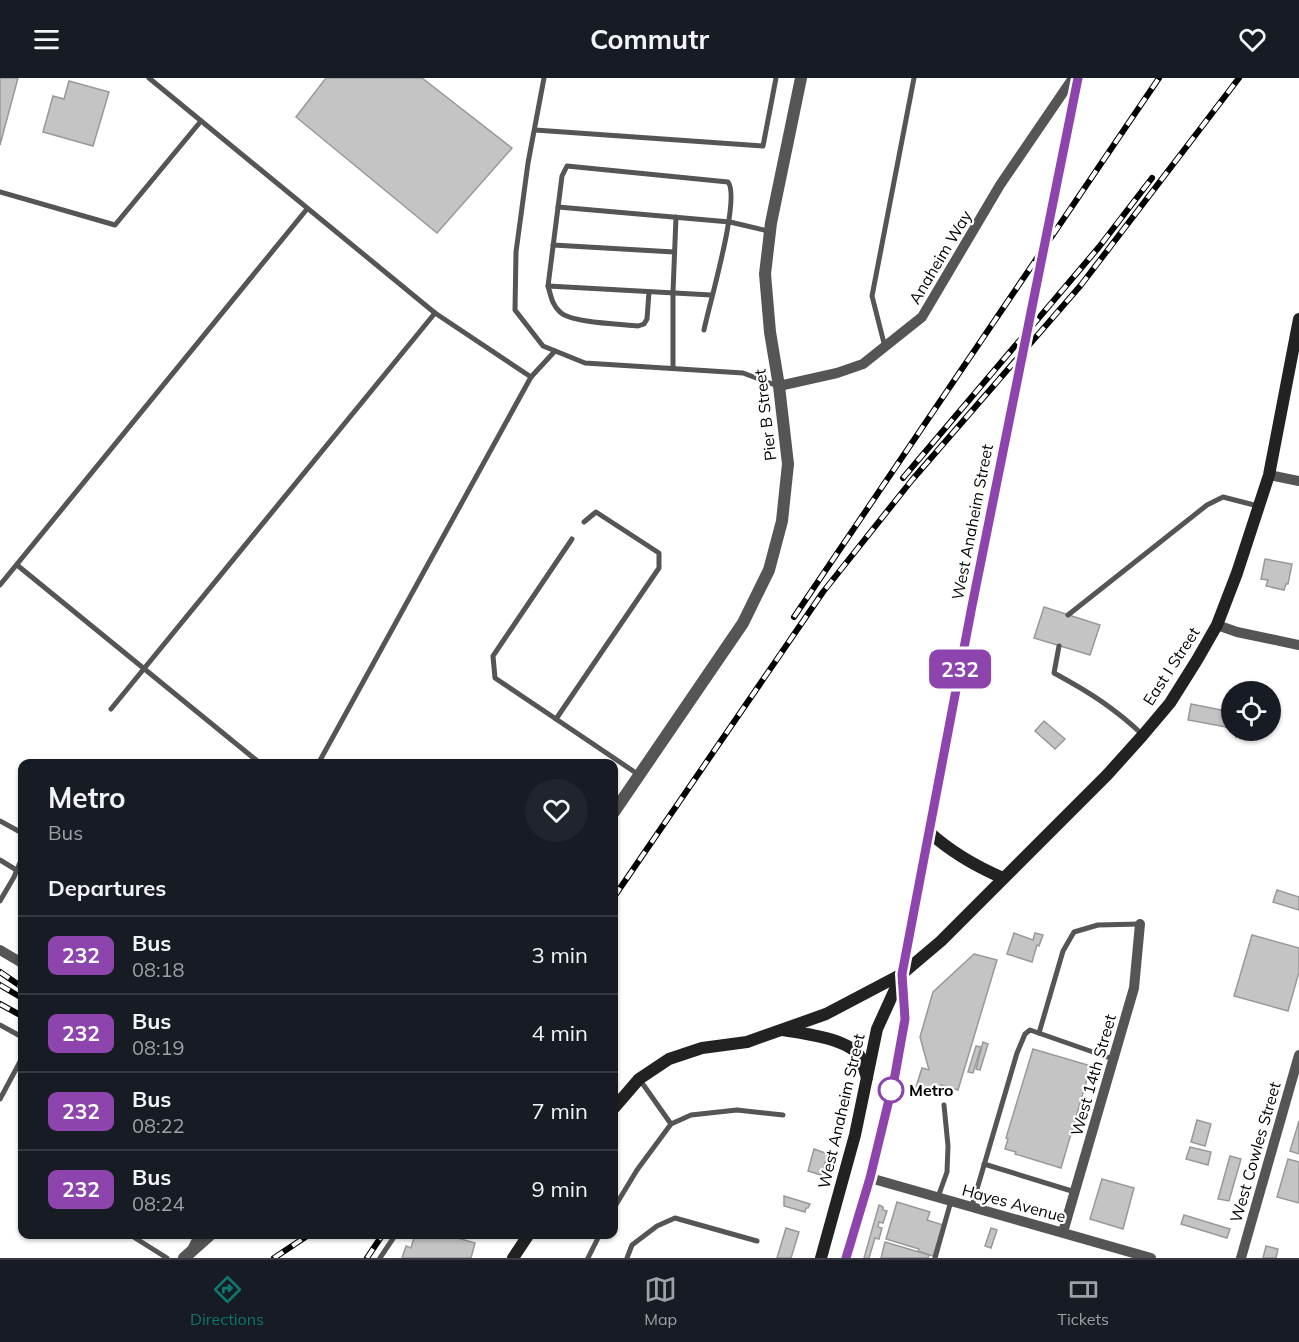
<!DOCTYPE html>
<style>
:root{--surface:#171b24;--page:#20242c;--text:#f1f3f6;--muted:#9ea1a6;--line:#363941;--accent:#0f766e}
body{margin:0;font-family:Mulish,sans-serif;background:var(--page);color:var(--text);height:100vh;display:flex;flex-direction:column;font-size:22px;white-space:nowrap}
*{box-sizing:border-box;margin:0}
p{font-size:20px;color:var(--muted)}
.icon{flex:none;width:33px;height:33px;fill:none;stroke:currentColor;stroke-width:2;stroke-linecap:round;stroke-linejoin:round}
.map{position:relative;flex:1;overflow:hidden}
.sheet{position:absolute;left:18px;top:681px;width:600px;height:480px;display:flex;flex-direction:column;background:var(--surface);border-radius:12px;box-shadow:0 2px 4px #0004}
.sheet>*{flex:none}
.badge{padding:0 12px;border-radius:9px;font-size:21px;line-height:39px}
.buttons{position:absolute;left:1221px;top:603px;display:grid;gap:12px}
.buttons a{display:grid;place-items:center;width:60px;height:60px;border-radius:50%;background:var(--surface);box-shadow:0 2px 4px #0004;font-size:30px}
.map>.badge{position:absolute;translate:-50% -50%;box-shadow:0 0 0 3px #fff}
h2{padding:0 30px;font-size:22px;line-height:54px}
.round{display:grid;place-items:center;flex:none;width:63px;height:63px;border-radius:32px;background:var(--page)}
.summary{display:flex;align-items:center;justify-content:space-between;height:102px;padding:0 30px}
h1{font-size:28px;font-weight:700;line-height:45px}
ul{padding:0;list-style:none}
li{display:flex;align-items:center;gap:18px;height:78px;padding:0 30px;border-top:2px solid var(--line)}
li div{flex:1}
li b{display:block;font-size:22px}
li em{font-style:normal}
li .badge{min-width:66px;font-weight:700;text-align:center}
header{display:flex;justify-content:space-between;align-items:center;height:78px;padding:0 30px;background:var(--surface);font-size:27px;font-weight:700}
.tab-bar{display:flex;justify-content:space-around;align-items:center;height:84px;border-top:2px solid var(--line);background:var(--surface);font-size:16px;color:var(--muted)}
.tab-bar a{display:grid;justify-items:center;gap:3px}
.tab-bar .current{color:var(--accent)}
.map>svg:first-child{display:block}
.building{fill:#c4c4c4;stroke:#999;stroke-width:1.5}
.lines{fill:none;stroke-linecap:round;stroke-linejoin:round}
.service{stroke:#555;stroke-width:5}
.minor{stroke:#555;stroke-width:10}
.tertiary{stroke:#555;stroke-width:12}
.secondary{stroke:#222;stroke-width:12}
.rail-casing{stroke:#000;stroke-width:6}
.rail{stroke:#fff;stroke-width:4;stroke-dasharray:11;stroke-linecap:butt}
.secondary-bridge{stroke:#222;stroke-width:12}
.line-casing{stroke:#fff;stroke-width:14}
.line{stroke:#8e44ad;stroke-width:9}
.stop-dot{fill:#fff;stroke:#8e44ad;stroke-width:3}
.labels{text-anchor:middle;stroke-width:4.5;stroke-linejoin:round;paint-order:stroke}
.street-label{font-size:16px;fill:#000;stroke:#fff}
.stop-label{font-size:16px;font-weight:bold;fill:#000;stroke:#fff;text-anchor:start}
</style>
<header><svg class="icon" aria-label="menu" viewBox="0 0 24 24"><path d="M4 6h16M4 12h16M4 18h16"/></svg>Commutr<svg class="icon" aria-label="heart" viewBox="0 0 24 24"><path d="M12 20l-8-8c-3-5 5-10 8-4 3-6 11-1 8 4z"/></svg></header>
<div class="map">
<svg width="1299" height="1180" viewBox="0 0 1299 1180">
<rect width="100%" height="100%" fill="#fff"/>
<g class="building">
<polygon points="0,0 18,0 0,67"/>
<polygon points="326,0 422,0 512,70 437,155 296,39"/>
<polygon points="69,3 109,14 93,68 43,54 53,18 64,21"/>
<polygon points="1265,481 1292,486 1288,506 1286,506 1284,512 1266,508 1268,502 1261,501"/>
<polygon points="1044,529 1100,547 1090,577 1034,560"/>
<polygon points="1191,626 1232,634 1232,650 1188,642"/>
<polygon points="1044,643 1065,661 1055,671 1035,653"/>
<polygon points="1238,652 1259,652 1258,655 1236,659"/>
<polygon points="1277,812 1299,819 1299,832 1273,824"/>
<polygon points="1014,855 1033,862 1035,855 1043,857 1039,868 1037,867 1032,884 1007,876"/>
<polygon points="1252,857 1299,870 1299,894 1288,933 1234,918"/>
<polygon points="974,876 997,882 958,1012 941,1007 937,1019 915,1012 922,990 929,992 920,959 933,914"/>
<polygon points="983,964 988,966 980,992 976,991"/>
<polygon points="976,968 981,969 973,995 968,994"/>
<polygon points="1033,971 1091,988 1061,1090 1015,1076 1016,1074 1005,1071 1008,1061 1006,1060"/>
<polygon points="1197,1042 1211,1046 1205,1068 1191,1064"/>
<polygon points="1299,1043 1299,1076 1290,1073"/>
<polygon points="1190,1069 1211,1074 1208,1087 1186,1081"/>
<polygon points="814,1071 828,1076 821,1097 808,1093"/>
<polygon points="1230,1078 1241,1081 1229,1123 1218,1121"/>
<polygon points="1288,1081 1299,1084 1299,1125 1277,1119"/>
<polygon points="1102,1101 1134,1110 1123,1151 1090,1141"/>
<polygon points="784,1118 810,1126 808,1130 806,1130 805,1134 784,1128"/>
<polygon points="897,1124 930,1134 927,1142 943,1147 933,1178 918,1173 919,1171 886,1161"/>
<polygon points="879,1127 883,1129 883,1132 887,1133 883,1145 879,1144 878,1149 882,1150 879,1161 875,1160 869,1180 864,1180"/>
<polygon points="1184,1137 1230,1151 1227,1160 1181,1146"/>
<polygon points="786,1150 799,1154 791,1180 777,1180"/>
<polygon points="991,1150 997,1152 991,1170 985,1168"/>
<polygon points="415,1156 444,1156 475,1165 471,1180 402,1180 406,1168 411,1170"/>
<polygon points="885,1164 929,1177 928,1180 881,1180"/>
<polygon points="1266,1168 1278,1171 1276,1180 1263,1180"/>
</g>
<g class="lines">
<g class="service">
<polyline points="149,0 435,235 531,299"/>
<polyline points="544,0 528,85 516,174 515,232 543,268 585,285 743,295 778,308"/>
<polyline points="535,52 763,68 776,0"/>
<polyline points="0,114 115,147 201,43"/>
<polyline points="558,129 730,144 768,153"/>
<polyline points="553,167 674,174"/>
<polyline points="548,208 711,217"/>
<path d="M649,214L647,241L644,246L638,248C621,246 571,245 560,234C552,227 551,218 548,208L562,98L567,88L728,104C741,120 709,227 704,252"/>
<polyline points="885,269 872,218 914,0"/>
<polyline points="673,289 673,214 676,139"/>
<polyline points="572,461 493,578 495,600 556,641 659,490 659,475 596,434 584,444"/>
<polyline points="17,487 261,686"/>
<polyline points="0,507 307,131"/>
<polyline points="1068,537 1207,427 1223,419 1258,428"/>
<path d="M1059,568L1054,595C1089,614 1113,629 1143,657"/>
<polyline points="111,631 435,235"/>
<polyline points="556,641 639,697"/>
<polyline points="318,686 531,299 555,273"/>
<polyline points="0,743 22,755"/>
<polyline points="0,782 18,793"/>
<polyline points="0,823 14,799 22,780"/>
<polyline points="0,947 22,959"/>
<polyline points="1039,955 1063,873 1074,854 1098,847 1140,846"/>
<polyline points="640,1002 671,1046"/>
<polyline points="0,1021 22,980"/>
<polyline points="984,1086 1075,1114"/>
<polyline points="938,1119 947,1094 948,1068 944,1027"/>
<polyline points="972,1128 1017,975 1025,956 1030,952 1113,981"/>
<polyline points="614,1130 637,1092 671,1046 691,1037 737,1032 783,1037"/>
<polyline points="132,1158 167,1180"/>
<polyline points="191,1168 197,1156"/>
<polyline points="380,1180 396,1156"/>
<polyline points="588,1180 600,1156"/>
<polyline points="627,1180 632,1167 657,1148 675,1140 757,1163"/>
<polyline points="935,1180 951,1123"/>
</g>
<g class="minor">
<polyline points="779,308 837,295 863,286 922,239 1000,107 1073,0"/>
<polyline points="1269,397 1299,403"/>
<polyline points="1217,547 1237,554 1299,567"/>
<polyline points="0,872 22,885"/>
<polyline points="870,1100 1151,1180"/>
<polyline points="1063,1154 1134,910 1140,846"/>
<polyline points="1241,1180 1299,977"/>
</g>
<g class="tertiary">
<polyline points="614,734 743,545 769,492 782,443 788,386 779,308 770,254 765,196 771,145 801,0"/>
<polyline points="184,1180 211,1156"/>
</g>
<g class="secondary">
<path d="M929,754C952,775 975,788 1003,800"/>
<path d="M782,952C802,955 845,960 859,977C863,982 864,993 867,999"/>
<polyline points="614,1030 639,1001 669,981 702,970 747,964 826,936 902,896 941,863 1107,697 1143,657 1170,625 1197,582 1217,547 1237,495 1269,397 1299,241"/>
<polyline points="513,1180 529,1156"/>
<polyline points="821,1180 855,1057 877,951 902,896 972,528"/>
<polyline points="846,1180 870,1100 895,997 905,941 902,897"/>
</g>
<g class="rail-casing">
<g id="rail">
<polyline points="903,400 1099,169 1152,100"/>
<polyline points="794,539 1159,0"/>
<polyline points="614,819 823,514 912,402 1081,207 1239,0"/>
<polyline points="0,894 22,909"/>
<polyline points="0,907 22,920"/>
<polyline points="0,926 22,938"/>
<polyline points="274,1180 310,1156"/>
<polyline points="367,1180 383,1156"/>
</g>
</g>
<use href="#rail" class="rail"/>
<polyline class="secondary-bridge" points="972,528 1078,0"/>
</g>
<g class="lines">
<g class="line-casing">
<polyline id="line" points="846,1180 870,1100 895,997 905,941 902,896 972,528 1078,0"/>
</g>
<use href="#line" class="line"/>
</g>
<circle class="stop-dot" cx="891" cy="1012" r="12"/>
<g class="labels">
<g class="street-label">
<text transform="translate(940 179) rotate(-59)" y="6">Anaheim Way</text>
<text transform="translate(765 337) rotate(-97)" y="6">Pier B Street</text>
<text transform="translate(972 444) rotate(-79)" y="6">West Anaheim Street</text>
<text transform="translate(1171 588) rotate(-57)" y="6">East I Street</text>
<text transform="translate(1093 997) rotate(-74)" y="6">West 14th Street</text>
<text transform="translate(841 1033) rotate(-77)" y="6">West Anaheim Street</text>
<text transform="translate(1255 1074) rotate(-74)" y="6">West Cowles Street</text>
<text transform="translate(1014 1125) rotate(15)" y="6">Hayes Avenue</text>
</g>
<g class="stop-label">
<text x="909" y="1018">Metro</text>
</g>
</g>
</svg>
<div class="buttons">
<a><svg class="icon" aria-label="locate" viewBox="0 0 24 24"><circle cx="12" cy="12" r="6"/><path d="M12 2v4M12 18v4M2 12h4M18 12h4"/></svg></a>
</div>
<b class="badge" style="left:960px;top:591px;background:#8e44ad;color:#fff">232</b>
<section class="sheet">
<div class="summary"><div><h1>Metro</h1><p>Bus</p></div><a class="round"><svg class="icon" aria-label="heart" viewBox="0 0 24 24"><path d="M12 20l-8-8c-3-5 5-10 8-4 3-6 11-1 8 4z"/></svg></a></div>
<h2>Departures</h2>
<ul>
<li><span class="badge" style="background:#8e44ad;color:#fff">232</span><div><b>Bus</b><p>08:18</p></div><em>3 min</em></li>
<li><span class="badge" style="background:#8e44ad;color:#fff">232</span><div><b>Bus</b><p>08:19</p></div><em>4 min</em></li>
<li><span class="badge" style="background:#8e44ad;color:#fff">232</span><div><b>Bus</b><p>08:22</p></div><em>7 min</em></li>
<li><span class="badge" style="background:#8e44ad;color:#fff">232</span><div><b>Bus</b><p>08:24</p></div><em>9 min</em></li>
</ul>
</section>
</div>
<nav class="tab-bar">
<a class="current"><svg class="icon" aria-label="directions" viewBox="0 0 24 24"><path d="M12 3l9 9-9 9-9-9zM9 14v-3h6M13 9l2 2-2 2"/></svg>Directions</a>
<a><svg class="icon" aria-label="map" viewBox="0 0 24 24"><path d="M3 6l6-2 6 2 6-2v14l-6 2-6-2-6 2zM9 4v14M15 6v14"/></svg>Map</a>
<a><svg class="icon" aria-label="tickets" viewBox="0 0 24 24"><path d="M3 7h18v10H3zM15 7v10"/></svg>Tickets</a>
</nav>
